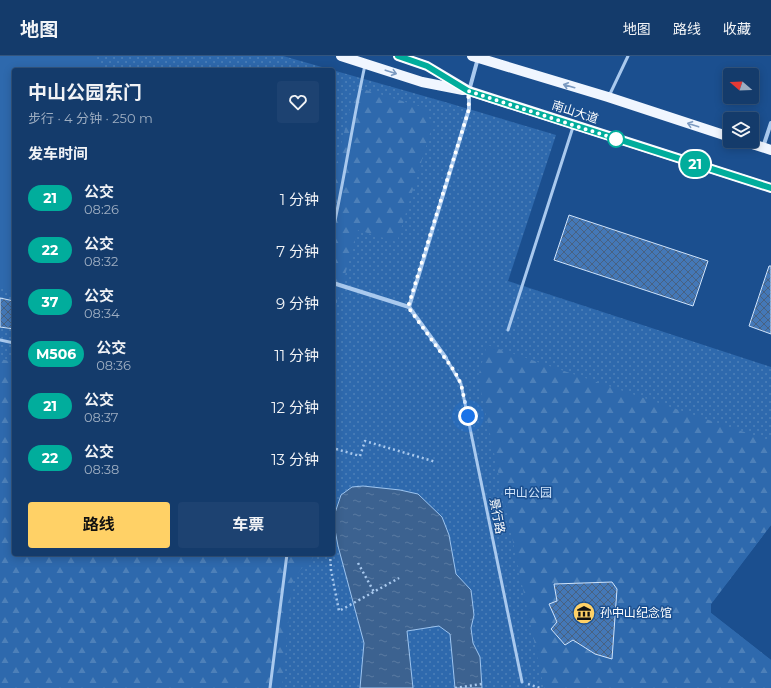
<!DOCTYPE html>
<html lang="zh">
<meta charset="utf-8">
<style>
:root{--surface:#143b6b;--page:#1d4271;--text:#f1f3f6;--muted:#9dadc1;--line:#33557e;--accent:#ffd166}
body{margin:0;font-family:Montserrat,"Noto Sans SC",sans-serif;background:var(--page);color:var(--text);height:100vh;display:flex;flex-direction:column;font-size:15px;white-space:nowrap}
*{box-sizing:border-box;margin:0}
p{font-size:13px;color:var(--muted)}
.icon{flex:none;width:22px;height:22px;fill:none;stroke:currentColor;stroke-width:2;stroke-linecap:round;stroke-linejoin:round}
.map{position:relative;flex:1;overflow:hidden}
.details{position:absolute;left:12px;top:12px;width:323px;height:488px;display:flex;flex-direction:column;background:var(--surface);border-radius:4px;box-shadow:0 2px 10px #0003,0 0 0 1px var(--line)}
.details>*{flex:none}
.badge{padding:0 8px;border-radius:13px;font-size:14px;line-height:26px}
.needle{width:26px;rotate:289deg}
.controls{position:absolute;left:723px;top:12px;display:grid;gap:8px}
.controls a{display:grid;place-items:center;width:36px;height:36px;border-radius:4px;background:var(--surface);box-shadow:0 2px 10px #0003,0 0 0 1px var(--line);font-size:20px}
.you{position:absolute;width:20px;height:20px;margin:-10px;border:3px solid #fff;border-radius:50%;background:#1a73e8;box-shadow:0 0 0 6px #1a73e833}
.map>.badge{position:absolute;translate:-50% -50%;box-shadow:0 0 0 2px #fff}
h2{padding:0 16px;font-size:15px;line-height:36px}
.round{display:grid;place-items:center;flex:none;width:42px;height:42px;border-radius:4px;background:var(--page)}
.headline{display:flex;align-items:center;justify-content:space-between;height:68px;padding:0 16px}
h1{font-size:19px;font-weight:700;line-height:30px}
.action{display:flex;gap:8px;margin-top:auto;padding:8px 16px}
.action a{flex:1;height:46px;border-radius:4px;background:var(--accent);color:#111;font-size:16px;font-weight:700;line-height:46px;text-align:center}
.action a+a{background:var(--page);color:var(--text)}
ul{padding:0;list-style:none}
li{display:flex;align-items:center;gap:12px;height:52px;padding:0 16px}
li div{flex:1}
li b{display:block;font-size:15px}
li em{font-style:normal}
li .badge{min-width:44px;font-weight:700;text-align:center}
header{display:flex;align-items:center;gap:24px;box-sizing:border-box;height:56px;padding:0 20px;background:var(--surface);border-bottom:1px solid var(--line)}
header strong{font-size:19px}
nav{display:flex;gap:22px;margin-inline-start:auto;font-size:14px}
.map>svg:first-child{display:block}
.grass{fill:url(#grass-dots);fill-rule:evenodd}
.forest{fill:url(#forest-firs)}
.pitch{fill:#2e69ad}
.water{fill:url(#water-ripples);stroke:#9cc4f0}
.building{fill:url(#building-cross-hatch);stroke:#cfe3fa}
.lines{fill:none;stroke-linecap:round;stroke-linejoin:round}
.path{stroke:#a9c9ee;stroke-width:2.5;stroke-dasharray:2 3;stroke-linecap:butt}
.lane{stroke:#a9c9ee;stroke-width:3}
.street{stroke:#a9c9ee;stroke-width:4}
.primary{stroke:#f0f6ff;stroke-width:10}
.oneway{stroke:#7b9ac1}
.line-casing{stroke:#fff;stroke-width:9}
.line{stroke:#01ad9c;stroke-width:6}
.walk{stroke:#fff;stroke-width:4;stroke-dasharray:0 7.2}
.stop-dot{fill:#fff;stroke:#01ad9c;stroke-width:2}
.labels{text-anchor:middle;stroke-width:3;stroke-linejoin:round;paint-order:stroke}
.street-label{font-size:12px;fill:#fff;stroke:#1b4f8f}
.park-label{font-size:12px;fill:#cfe3fa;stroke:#1b4f8f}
.poi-label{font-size:12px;fill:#fff;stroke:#1b4f8f;text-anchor:start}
</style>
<header>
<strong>地图</strong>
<nav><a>地图</a><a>路线</a><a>收藏</a></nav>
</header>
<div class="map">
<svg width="771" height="632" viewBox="0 0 771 632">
<defs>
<pattern id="grass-dots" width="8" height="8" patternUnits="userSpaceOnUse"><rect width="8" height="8" fill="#2e69ad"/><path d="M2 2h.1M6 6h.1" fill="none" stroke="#4d80b9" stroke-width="1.8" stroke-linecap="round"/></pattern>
<pattern id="forest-firs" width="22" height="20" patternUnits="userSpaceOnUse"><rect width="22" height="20" fill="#2e69ad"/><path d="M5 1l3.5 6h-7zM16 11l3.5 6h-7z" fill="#4d80b9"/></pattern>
<pattern id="water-ripples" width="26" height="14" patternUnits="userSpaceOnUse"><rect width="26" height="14" fill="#3c6290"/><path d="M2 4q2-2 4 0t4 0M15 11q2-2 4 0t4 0" fill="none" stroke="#597aa1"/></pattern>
<pattern id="building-cross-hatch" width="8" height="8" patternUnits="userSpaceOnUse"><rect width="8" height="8" fill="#4478b7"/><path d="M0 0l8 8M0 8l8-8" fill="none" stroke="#486282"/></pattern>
</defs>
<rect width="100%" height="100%" fill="#1b4f8f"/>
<path class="grass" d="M0,0H283L445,46L556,79L508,225L771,311V469L711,548V557L771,604V632H0ZM14,14H333V498H14Z"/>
<g class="forest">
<polygon points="361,34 366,34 422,51 427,55 432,71 397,186 358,174 333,260 333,121 353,41"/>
<polygon points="487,289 771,385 771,469 711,548 711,557 771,604 771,632 544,632 478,321"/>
<polygon points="0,303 14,306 14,498 317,498 300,514 292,527 282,632 0,632"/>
</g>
<polygon class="pitch" points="0,0 93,0 108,14 14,14 14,236 0,232"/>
<polygon class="water" points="363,430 400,434 418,438 442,461 449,479 456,518 471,534 474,559 471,572 473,587 480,601 482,632 455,632 450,578 439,570 407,575 413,632 360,632 364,587 338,490 333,463 341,439 352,431"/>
<g class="building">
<polygon points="569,159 708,205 693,250 554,204"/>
<polygon points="769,210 771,210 771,278 749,270"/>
<polygon points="0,242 14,245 14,273 0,271"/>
<polygon points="612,526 617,533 612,603 595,598 573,584 565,589 551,573 557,566 549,548 557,545 554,528"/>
</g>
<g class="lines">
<g class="path">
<polyline points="333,267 334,267"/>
<polyline points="336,393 360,400 365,385 436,406"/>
<polyline points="330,498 331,514 339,555 399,522"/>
<polyline points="358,507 374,536"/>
<polyline points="528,628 540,632"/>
<polyline points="455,632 482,628"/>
</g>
<g class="lane">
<polyline points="609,40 628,0"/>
<path d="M333,174C345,119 353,64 365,9"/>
<polyline points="508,274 573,71"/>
<polyline points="0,284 14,287"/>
<polyline points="446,302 461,328 522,626"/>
<polyline points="270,632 287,498"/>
</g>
<g class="street">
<polyline points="763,91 771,67"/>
<polyline points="333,227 409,251 446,302"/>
<polyline points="409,251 469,53 469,35 478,2"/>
</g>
<g class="primary">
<polyline points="341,0 422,26 463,34"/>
<polyline points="398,0 427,10 469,35 771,132"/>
<polyline points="472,0 608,41 730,81"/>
<polyline points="743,85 771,94"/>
</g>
</g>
<defs><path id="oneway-shaft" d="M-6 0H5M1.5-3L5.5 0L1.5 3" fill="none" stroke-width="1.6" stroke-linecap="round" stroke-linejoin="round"/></defs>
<g class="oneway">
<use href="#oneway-shaft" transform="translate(391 16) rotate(18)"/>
<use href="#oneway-shaft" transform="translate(569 30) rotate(-164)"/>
<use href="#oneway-shaft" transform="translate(693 69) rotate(-162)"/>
</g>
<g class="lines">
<g class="line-casing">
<polyline id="line" points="398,0 427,10 468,35 771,132"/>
</g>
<use href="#line" class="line"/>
<polyline class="walk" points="468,360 461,328 455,316 408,251 469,53 468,35 619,84 616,83"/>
</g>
<defs>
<g id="museum-disc" transform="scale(1.15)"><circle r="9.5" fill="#ffd166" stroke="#1b4f8f"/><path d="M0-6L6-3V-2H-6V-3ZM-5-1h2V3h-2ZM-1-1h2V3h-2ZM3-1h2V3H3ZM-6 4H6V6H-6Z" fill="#111"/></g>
</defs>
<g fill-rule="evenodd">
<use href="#museum-disc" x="584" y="557"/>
</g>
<circle class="stop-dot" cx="616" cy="83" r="8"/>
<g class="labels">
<g class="street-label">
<text transform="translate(575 56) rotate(18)" y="4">南山大道</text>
<text transform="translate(497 460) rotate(79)" y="4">景行路</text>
</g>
<g class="park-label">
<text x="528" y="441">中山公园</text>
</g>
<g class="poi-label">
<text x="600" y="561">孙中山纪念馆</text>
</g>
</g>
</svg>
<div class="controls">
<a><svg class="needle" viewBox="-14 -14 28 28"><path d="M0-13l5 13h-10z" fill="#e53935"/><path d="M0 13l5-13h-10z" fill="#9dadc1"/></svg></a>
<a><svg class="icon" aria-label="layers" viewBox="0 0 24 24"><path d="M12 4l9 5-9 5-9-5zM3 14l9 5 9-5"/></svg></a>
</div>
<div class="you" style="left:468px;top:360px"></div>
<b class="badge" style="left:695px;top:108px;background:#01ad9c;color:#fff">21</b>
<section class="details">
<div class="headline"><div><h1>中山公园东门</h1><p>步行 · 4 分钟 · 250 m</p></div><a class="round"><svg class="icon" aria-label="heart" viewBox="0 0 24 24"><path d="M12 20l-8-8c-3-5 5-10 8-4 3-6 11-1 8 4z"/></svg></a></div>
<h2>发车时间</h2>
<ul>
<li><span class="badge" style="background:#01ad9c;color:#fff">21</span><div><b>公交</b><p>08:26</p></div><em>1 分钟</em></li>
<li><span class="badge" style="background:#01ad9c;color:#fff">22</span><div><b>公交</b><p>08:32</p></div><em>7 分钟</em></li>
<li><span class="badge" style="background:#01ad9c;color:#fff">37</span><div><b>公交</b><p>08:34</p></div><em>9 分钟</em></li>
<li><span class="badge" style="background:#01ad9c;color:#fff">M506</span><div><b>公交</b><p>08:36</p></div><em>11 分钟</em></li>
<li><span class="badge" style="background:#01ad9c;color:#fff">21</span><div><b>公交</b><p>08:37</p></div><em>12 分钟</em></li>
<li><span class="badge" style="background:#01ad9c;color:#fff">22</span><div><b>公交</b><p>08:38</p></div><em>13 分钟</em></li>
</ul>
<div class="action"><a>路线</a><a>车票</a></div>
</section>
</div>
